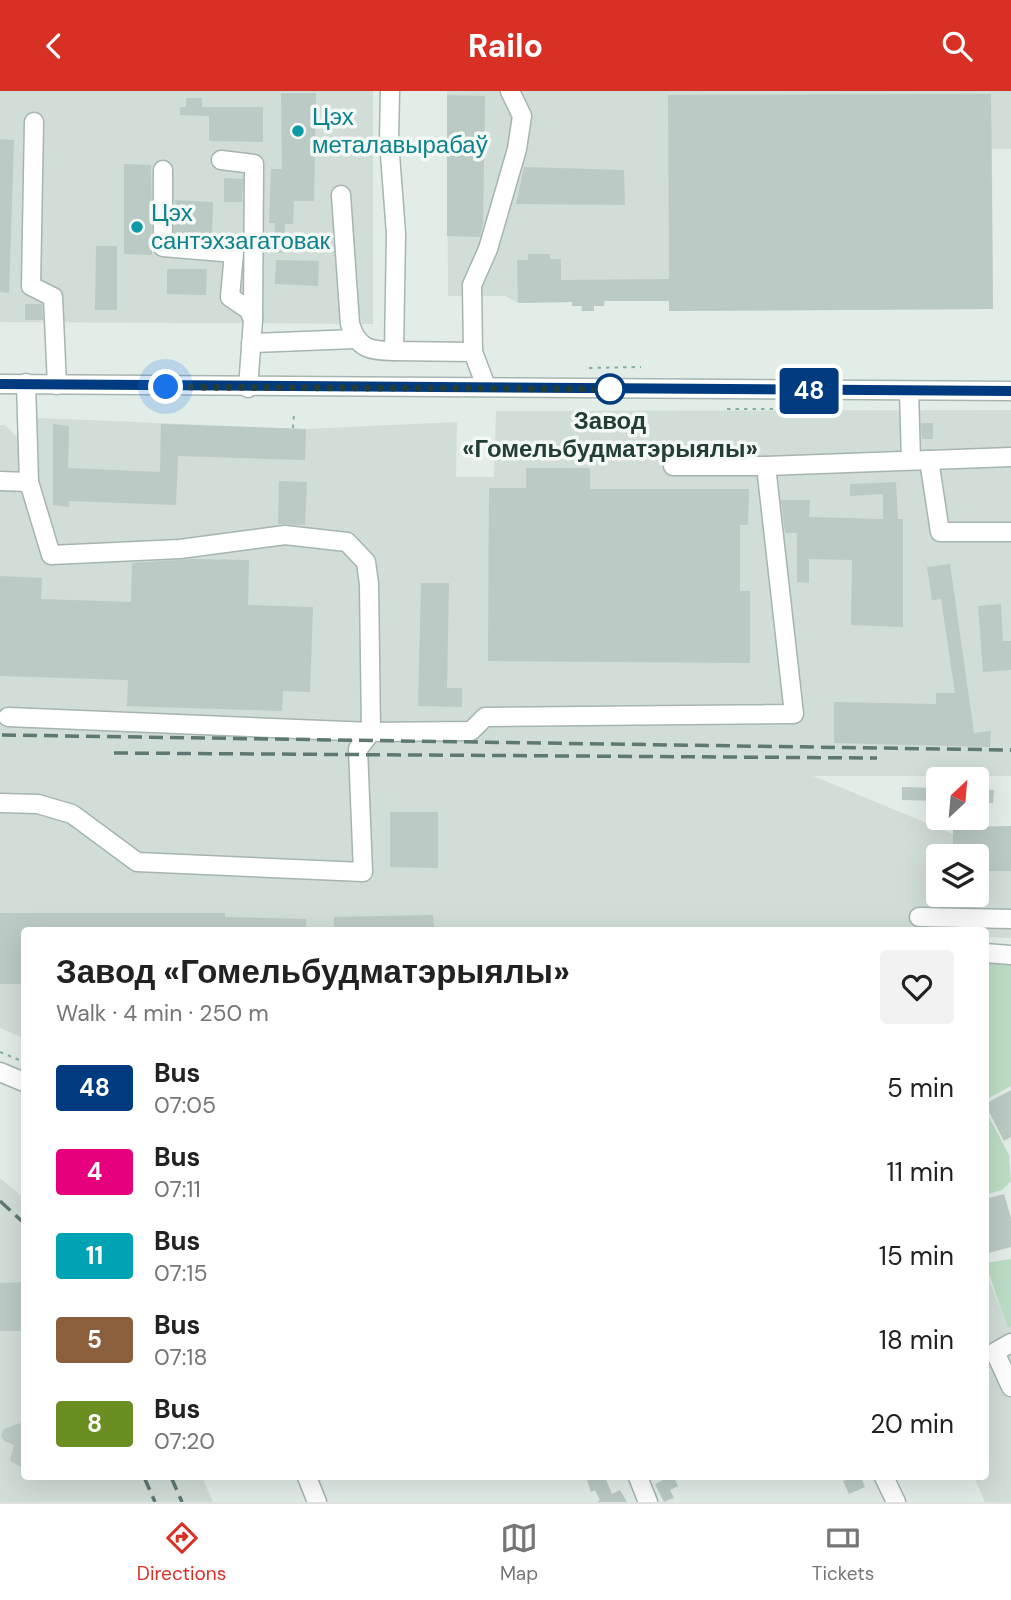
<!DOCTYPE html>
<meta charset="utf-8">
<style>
:root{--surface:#fff;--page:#f2f2f2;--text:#222;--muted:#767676;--line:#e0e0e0;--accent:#d93025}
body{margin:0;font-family:"DM Sans",sans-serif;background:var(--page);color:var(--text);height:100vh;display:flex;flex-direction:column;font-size:26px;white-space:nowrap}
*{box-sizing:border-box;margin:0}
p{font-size:23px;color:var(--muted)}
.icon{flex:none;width:38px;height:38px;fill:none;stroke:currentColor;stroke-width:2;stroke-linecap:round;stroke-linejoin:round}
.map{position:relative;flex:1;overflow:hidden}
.sheet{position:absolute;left:21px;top:836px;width:968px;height:553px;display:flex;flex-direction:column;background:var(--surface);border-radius:7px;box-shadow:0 7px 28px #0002}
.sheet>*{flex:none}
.badge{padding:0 14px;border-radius:5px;font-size:24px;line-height:46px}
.needle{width:46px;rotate:26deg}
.tools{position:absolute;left:926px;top:676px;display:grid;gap:14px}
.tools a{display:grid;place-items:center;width:63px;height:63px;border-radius:7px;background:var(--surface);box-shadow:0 7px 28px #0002;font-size:35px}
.you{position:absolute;width:35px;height:35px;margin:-18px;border:5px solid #fff;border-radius:50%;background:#1a73e8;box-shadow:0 0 0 10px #1a73e833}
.map>.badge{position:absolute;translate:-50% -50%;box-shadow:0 0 0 4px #fff}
.round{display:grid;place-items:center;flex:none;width:74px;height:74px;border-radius:7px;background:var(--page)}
.overview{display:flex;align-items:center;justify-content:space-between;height:119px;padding:0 35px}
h1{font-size:33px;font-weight:700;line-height:52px}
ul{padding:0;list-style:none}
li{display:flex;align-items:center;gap:21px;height:84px;padding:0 35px}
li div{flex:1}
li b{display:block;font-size:26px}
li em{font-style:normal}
li .badge{min-width:77px;font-weight:700;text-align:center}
header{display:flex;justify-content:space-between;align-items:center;height:91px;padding:0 35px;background:var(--accent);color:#fff;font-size:32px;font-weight:700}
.tabs{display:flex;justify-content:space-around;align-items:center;height:98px;border-top:2px solid var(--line);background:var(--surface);font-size:19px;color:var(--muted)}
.tabs a{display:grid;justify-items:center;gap:4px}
.tabs .on{color:var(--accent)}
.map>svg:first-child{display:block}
.built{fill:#d1ddd7;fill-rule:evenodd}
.green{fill:#bcddc5}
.building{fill:#bbcac4}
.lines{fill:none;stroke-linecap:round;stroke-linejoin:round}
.minor-casing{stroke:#a6b5af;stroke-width:21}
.path{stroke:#84b0a1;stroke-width:2;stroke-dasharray:3.5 5;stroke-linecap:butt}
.minor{stroke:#fff;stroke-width:18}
.rail{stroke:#5d7971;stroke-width:3.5;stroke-dasharray:14 7;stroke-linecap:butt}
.line-casing{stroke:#fff;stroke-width:16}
.line{stroke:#003b80;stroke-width:10}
.walk{stroke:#233e36;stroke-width:7;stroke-dasharray:0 12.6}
.culture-dot{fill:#0f9aa8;stroke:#f4f9f6;stroke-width:2.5}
.stop-dot{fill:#fff;stroke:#003b80;stroke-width:3.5}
.labels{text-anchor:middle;stroke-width:7;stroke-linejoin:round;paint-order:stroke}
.culture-label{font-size:24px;fill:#0d838f;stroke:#f4f9f6;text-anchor:start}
.stop-label{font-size:24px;font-weight:bold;fill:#233e36;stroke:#f4f9f6}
</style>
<header><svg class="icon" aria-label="back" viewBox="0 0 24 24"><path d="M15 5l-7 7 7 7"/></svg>Railo<svg class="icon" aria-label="search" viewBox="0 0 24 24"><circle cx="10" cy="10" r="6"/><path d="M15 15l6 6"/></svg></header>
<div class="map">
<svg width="1011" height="1411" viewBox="0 0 1011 1411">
<rect width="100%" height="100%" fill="#e3ede8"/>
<g class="built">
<polygon points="0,0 373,0 373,233 0,231"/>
<polygon points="447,0 1011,0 1011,58 992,58 993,218 669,220 669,210 605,210 604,215 594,215 594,220 582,220 581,215 572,211 518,212 505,205 448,205"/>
<path d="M1011,319V685H813L1011,767V847L985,846V840H24V947L0,937V334H5L16,345L32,343V334L39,327L306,338L457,331L456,386H494L496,320ZM938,765H976V803H938Z"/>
<polygon points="0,1087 24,1107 24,1386 202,1386 213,1411 0,1411"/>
<polygon points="985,1179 1008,1236 1011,1235 1011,1411 985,1411 974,1386 985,1386 985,1294 990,1291 985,1281"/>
</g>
<g class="green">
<polygon points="985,870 1011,872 1011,995 985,1009"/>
<polygon points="985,1018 1009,1064 1011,1090 1002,1099 985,1104"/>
<polygon points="1011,1168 1011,1235 1008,1237 985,1172"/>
</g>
<g class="building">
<polygon points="281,2 316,2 314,110 294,110 293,133 285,133 283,162 273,161 275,132 269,132 271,78 282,78"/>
<polygon points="991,3 993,218 669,220 669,210 604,210 604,215 594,215 594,220 582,220 582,215 572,215 572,211 518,212 517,169 528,169 528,163 550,163 550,168 561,168 561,189 669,188 668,4"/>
<polygon points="447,4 485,5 483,133 480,146 447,145"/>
<polygon points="186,7 202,7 202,16 263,16 263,51 209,50 209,25 180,24 180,16 186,16"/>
<polygon points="0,48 14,49 9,202 0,201"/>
<polygon points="124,73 151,74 152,164 124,163"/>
<polygon points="524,76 624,79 625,114 516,113"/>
<polygon points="224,87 243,88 242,111 224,111"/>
<polygon points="175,109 213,111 212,145 174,143"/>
<polygon points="96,155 117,155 117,219 95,219"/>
<polygon points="276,169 319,170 318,195 275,193"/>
<polygon points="167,178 207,178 206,204 167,203"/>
<polygon points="25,213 42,213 43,229 25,229"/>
<polygon points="921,332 933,332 933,348 922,348"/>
<polygon points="53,333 69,335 68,377 160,381 161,333 306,338 305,369 178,365 176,414 69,410 69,416 53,414"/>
<polygon points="526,377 590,377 590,398 749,398 748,434 740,434 740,500 750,500 750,572 488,570 489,397 526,397"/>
<polygon points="279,390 307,391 305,434 278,433"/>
<polygon points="896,391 898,428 903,428 903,536 851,534 852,469 809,468 809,492 797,491 797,442 785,442 781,409 810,409 809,426 883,428 883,403 850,405 850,393"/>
<polygon points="193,468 249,469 248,514 313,516 310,601 283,600 282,620 127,615 128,589 0,585 0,485 42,487 41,508 131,511 132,472"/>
<polygon points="950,473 974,642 991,640 990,656 834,652 834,611 936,613 936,602 955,602 941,508 932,509 927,476"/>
<polygon points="421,492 449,492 447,597 462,597 462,616 418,615"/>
<polygon points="1001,513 1003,550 1011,550 1011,579 983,581 978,515"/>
<polygon points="902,696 938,697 938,710 902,709"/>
<polygon points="976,698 994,699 993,712 976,712"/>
<polygon points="390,721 438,721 438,777 390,776"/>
<polygon points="1011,735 1011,780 976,780 976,765 953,765 953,736"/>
<polygon points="0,822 225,822 225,826 306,828 306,840 24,840 24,893 0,893"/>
<polygon points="433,824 434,840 334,840 334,826"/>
<polygon points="1011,999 1011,1046 1004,1050 985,1013"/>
<polygon points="1004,1103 1011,1127 1011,1156 985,1163 985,1108"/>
<polygon points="24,1191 24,1240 0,1240 0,1192"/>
<polygon points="20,1332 24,1343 24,1377 10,1370 14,1354 4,1350 1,1344 4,1338"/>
<polygon points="586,1386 605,1386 612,1403 620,1399 627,1411 597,1411 600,1409 595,1399 591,1401"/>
<polygon points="669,1386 674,1386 678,1395 670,1399 674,1407 664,1411 655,1393"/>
<polygon points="853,1386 861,1386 865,1396 849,1403 843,1390"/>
</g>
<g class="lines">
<g class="minor-casing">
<g id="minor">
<polyline points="390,0 389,50 396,143 394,260 473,261 486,295"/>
<polyline points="34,31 31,195 53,206 57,294"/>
<polyline points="221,69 254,73 253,229"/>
<polyline points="163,79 163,156 234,162 230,206 249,219 253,229 248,297"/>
<path d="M341,104L350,233C358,258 370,260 394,260"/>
<polyline points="251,252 355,248"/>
<polyline points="473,261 472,194 488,158 517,58 522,25 510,0"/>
<polyline points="0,293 1011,300"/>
<polyline points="909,300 911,369"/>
<polyline points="929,369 940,441 1011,441"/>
<polyline points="766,375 1011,366"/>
<polyline points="0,390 29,391 26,292"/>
<polyline points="8,626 371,641 369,493 366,471 347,451 285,444 180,458 51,464 29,391"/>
<polyline points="0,712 38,713 72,723 137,771 363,781 358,658 371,641 471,640 485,626 794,623 766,375 673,375"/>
<polyline points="919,826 1011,828"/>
<polyline points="985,862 1011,864"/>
<polyline points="0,981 24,991"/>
<polyline points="1011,1252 995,1261 1011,1296"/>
<polyline points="307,1386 317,1411"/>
<polyline points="638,1386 648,1411"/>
<polyline points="884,1386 896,1411"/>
</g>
</g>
<g class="path">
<polyline points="589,277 641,276"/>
<polyline points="727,318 791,318"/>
<polyline points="293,337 294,322"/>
<polyline points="0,961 24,971"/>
</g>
<use href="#minor" class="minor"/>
<g class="rail">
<polyline points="2,644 1011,659"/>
<polyline points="114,662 877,667"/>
<polyline points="0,1110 24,1132"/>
<polyline points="144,1386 155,1411"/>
<polyline points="171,1386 182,1411"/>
</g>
</g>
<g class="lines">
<g class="line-casing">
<polyline id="line" points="0,293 1011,300"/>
</g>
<use href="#line" class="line"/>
<polyline class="walk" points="166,296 610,298"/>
</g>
<g class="culture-dot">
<circle cx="298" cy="40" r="7"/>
<circle cx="137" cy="136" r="7"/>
</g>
<circle class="stop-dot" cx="610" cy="298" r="14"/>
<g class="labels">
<g class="culture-label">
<text x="312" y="34">Цэх<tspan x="312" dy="28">металавырабаў</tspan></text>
<text x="151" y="130">Цэх<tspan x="151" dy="28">сантэхзагатовак</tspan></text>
</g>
<g class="stop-label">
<text x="610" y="338">Завод<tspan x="610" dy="28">«Гомельбудматэрыялы»</tspan></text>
</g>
</g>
</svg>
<div class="tools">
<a><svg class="needle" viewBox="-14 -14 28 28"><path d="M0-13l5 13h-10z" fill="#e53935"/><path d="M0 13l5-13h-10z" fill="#767676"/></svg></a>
<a><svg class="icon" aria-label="layers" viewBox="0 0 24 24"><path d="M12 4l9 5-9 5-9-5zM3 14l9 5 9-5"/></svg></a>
</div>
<div class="you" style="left:166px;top:296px"></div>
<b class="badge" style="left:809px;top:300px;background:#003b80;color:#fff">48</b>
<section class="sheet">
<div class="overview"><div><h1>Завод «Гомельбудматэрыялы»</h1><p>Walk · 4 min · 250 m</p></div><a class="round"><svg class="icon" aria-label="heart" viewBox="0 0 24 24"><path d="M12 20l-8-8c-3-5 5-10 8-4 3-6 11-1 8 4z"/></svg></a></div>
<ul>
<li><span class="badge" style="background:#003b80;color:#fff">48</span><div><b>Bus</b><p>07:05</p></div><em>5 min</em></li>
<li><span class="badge" style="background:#e6007e;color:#fff">4</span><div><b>Bus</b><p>07:11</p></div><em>11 min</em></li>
<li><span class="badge" style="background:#00a3b4;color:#fff">11</span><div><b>Bus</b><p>07:15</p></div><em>15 min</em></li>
<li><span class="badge" style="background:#8b5e3c;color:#fff">5</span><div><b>Bus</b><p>07:18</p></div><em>18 min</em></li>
<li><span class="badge" style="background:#6b8e23;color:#fff">8</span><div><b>Bus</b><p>07:20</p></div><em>20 min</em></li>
</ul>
</section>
</div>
<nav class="tabs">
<a class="on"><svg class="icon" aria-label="directions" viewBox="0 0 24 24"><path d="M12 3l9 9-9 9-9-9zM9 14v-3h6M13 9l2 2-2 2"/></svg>Directions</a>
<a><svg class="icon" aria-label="map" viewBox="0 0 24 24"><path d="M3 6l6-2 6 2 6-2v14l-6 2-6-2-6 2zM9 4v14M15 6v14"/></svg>Map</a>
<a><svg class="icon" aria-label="tickets" viewBox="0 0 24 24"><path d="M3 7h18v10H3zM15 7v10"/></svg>Tickets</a>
</nav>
